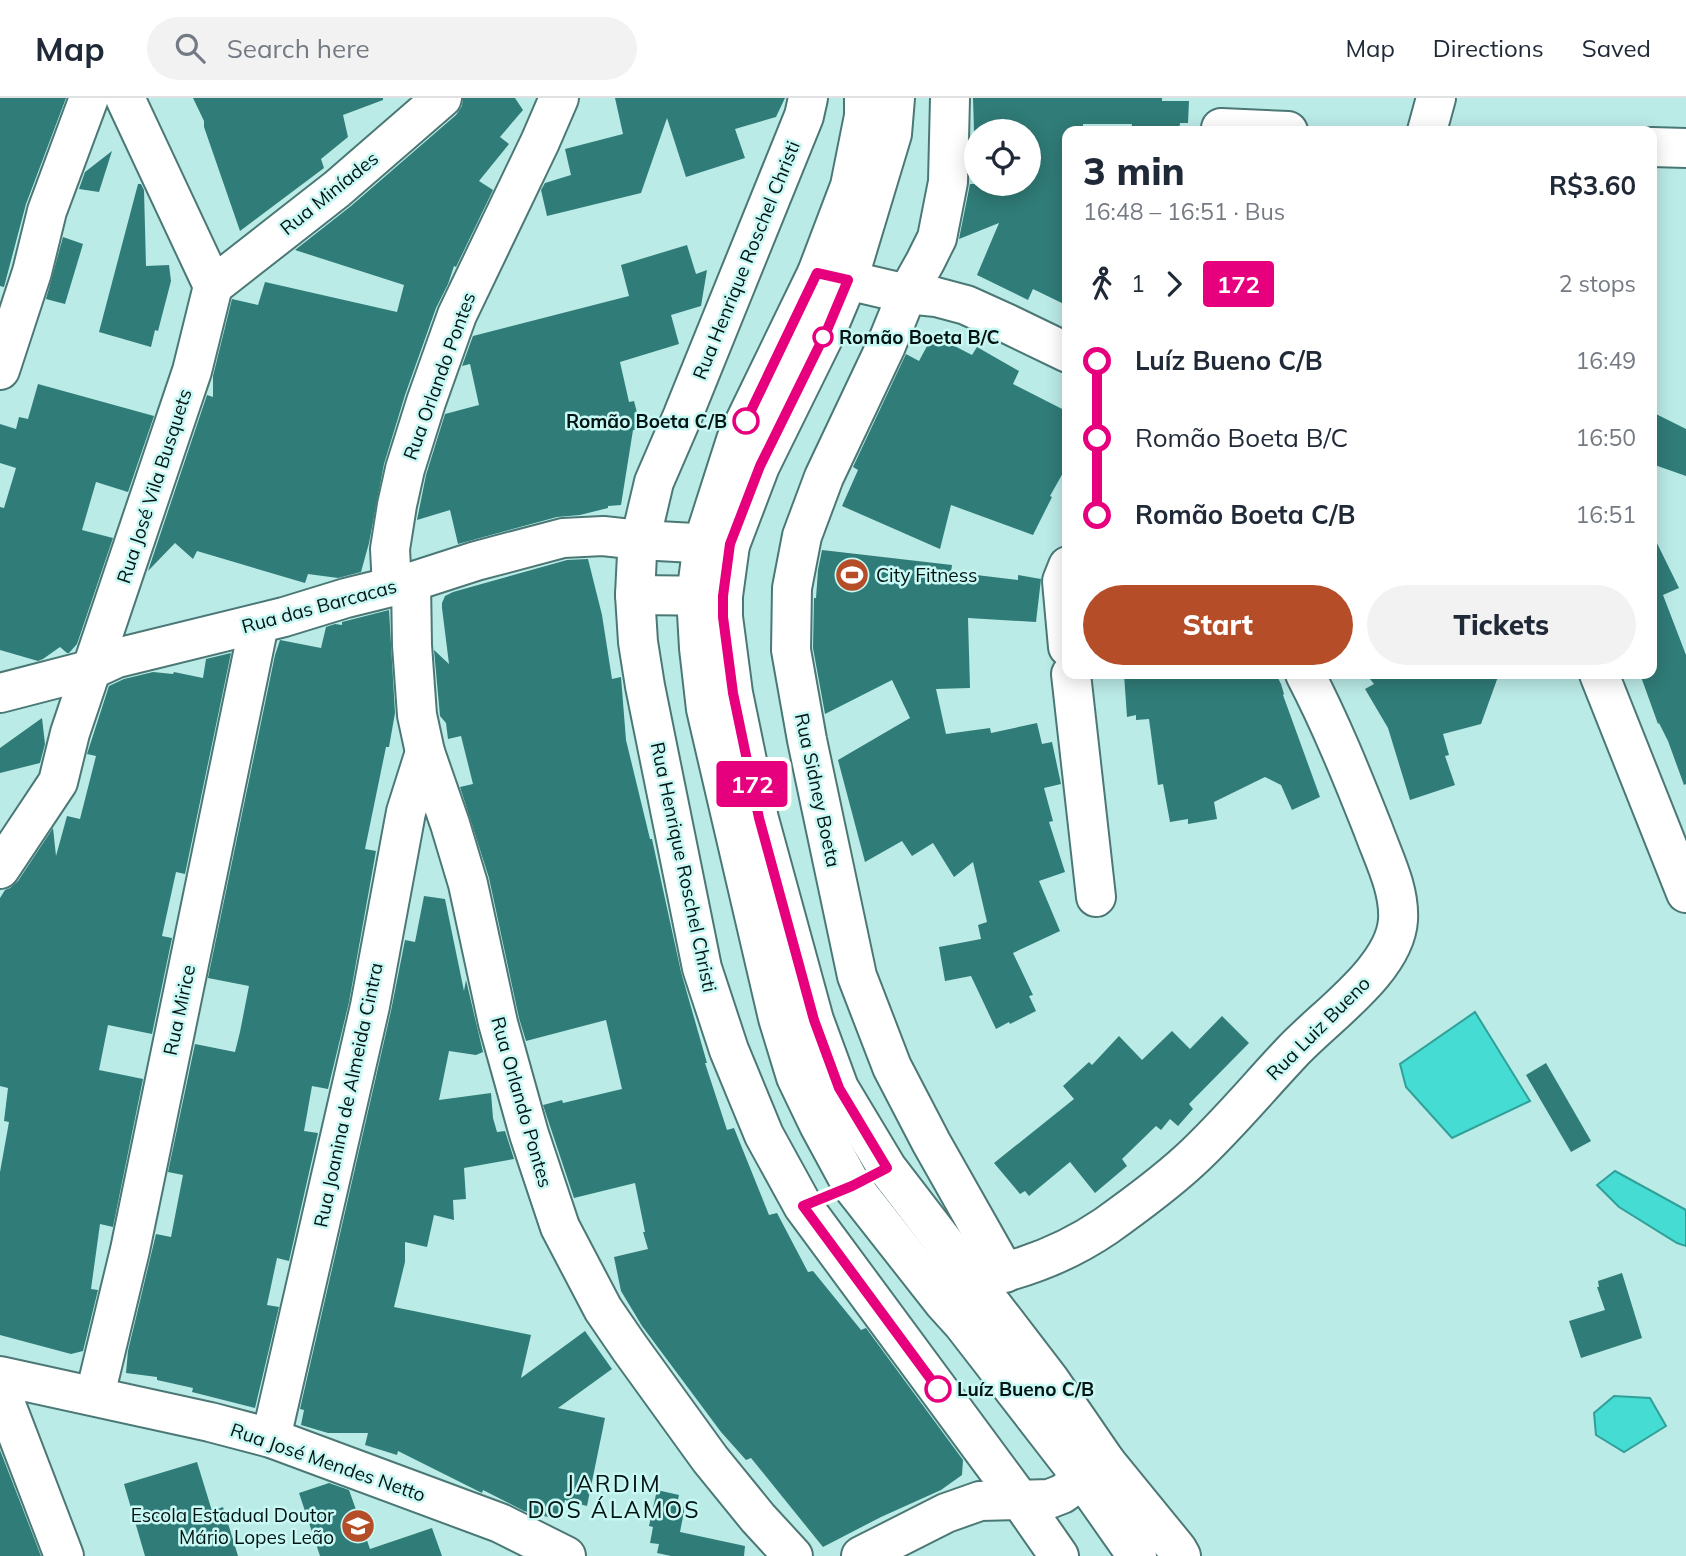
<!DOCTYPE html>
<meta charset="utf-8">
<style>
:root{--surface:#fff;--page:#f2f2f3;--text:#1f2937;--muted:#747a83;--line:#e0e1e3;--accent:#b54e28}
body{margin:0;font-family:Mulish,sans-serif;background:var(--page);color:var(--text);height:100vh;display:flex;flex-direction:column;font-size:26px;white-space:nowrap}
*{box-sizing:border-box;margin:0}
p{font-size:23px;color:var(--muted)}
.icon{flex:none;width:38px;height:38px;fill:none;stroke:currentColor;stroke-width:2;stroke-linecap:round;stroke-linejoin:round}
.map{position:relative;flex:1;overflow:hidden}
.details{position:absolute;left:1062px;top:28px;width:595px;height:553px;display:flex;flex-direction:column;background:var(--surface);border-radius:14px;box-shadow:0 4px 18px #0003}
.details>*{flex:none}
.badge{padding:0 14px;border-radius:5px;font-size:24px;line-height:46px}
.controls{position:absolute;left:964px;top:21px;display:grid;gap:14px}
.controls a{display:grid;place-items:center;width:77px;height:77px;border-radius:50%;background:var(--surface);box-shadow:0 4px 18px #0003;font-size:35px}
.map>.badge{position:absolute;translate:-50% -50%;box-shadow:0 0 0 4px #fff}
.legs{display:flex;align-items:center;gap:10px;height:77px;padding:0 21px;font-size:23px}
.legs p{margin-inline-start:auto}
.head{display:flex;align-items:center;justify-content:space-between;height:119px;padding:0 21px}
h1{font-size:38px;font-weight:800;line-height:52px}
.cta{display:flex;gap:14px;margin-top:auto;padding:14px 21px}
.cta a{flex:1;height:80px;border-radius:42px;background:var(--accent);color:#fff;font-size:28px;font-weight:800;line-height:80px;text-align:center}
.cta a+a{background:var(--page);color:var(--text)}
ul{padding:0 21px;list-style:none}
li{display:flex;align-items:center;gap:24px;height:77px;font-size:26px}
li i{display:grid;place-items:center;width:10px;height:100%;margin:0 9px;background:currentColor}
li i::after{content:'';width:18px;height:18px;margin:-9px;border:5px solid;border-radius:50%;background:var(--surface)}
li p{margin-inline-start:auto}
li:first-child i{background:linear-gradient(#0000 50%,currentColor 0)}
li:last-child i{background:linear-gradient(currentColor 50%,#0000 0)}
header{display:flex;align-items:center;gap:42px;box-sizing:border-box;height:98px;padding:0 35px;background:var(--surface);border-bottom:2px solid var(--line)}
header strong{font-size:33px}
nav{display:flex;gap:38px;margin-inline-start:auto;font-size:24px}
.search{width:490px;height:63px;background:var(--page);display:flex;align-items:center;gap:18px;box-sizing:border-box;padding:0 24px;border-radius:38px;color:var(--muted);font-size:26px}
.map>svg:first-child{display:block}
.water{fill:#44dcd3;stroke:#30a099;stroke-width:2}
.building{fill:#307c78}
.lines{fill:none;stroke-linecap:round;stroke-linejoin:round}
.minor-casing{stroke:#4b7875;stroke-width:42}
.major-casing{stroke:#4b7875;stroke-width:42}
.minor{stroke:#fff;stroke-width:38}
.major{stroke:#fff;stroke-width:38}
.line-1-casing{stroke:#fff;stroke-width:16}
.line-1{stroke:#e6007e;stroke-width:10}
.stop-1-dot{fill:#fff;stroke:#e6007e;stroke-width:3.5}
.labels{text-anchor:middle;stroke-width:5;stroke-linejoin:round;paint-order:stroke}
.street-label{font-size:19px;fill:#031413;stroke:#c8f8f4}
.stop-label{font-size:19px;font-weight:bold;fill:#031413;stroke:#c8f8f4;text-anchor:start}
.poi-label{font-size:19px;fill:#031413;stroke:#c8f8f4;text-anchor:start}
.quarter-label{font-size:23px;letter-spacing:2px;fill:#031413;stroke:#c8f8f4}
</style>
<header>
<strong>Map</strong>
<div class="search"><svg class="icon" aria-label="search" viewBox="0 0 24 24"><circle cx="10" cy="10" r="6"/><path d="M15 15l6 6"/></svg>Search here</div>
<nav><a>Map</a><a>Directions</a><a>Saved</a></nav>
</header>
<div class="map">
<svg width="1686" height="1458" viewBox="0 0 1686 1458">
<rect width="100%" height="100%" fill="#bbebe7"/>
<g class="water">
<polygon points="1475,914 1530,1003 1452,1040 1406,989 1400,966"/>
<polygon points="1615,1073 1686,1112 1686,1148 1677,1145 1619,1109 1597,1087"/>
<polygon points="1614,1298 1650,1300 1666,1328 1624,1354 1596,1337 1594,1315"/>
</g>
<g class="building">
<polygon points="0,0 66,0 26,106 4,189 0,188"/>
<polygon points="193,0 383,0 383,2 343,17 348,39 321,61 324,70 240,133 204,29 204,23"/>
<polygon points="463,0 515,0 523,12 500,39 509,46 479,83 493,92 456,169 454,168 448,186 436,210 405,297 384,366 369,445 361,474 338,480 308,476 305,485 197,453 193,461 175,445 148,473 207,297 213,299 213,278 232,201 258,207 265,184 397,214 404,187 295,152 351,108 456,17 462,8"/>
<polygon points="615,0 785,0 776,19 735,31 745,60 686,79 667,20 641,95 547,118 541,92 545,85 571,77 565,51 623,36"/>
<polygon points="973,0 1162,0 1162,3 1189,3 1188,25 1180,25 1179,33 1131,33 1132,26 1083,26 1083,33 1068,33 1068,208 1033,191 1028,202 977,177 999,125 959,141 970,86 1029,86 1029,33 974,33"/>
<polygon points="112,53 99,94 79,91 85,74"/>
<polygon points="138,86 141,86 144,92 146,168 169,167 171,183 158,233 155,232 151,249 99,234"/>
<polygon points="63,139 83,146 65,206 46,201"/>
<polygon points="687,147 696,176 707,172 701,208 671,217 679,246 620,264 629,304 634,303 641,330 633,332 621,407 608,408 608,410 580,417 557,419 458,446 450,412 417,422 426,377 445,316 479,307 470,266 462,268 473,238 629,198 621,167"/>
<polygon points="933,237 972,257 977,249 1019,273 1013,286 1068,314 1068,366 1050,398 1052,399 1033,437 951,407 940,451 842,408 858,372 853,369 906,256 919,263"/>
<polygon points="38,286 154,318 128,394 96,384 82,432 113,440 77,546 69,555 67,555 60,549 43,561 38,563 0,552 0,409 4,410 16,370 0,365 0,326 16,331 19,319 28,321"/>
<polygon points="1652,314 1686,331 1686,378 1652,366"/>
<polygon points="1652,435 1679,490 1663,497 1686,557 1686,686 1684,687 1668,643 1659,625 1658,626 1640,576 1652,576"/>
<polygon points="822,452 952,467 951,474 1018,482 1018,477 1041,481 1036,524 968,520 970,590 936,591 946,636 990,630 991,635 1037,625 1042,646 1052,644 1061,686 1044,690 1053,723 1049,724 1065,774 1039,783 1060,833 1013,855 1033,897 1029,898 1036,913 1010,926 1009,924 996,931 971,878 945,883 939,849 981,841 978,827 987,824 973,764 954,779 933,745 912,758 902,743 865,764 838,662 910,620 892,582 825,616 813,550 814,500 816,500 818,472"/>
<polygon points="588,461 602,517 612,581 621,579 626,642 650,741 652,741 681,874 707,965 705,965 727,1032 734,1030 769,1117 777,1115 808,1174 813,1173 861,1232 866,1230 963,1362 962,1377 941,1392 881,1419 823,1449 751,1360 746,1362 721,1334 642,1228 621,1193 614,1159 648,1151 643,1134 645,1134 635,1085 574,1100 543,1007 562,1002 563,1005 622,991 606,922 526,943 519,920 489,780 460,689 473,686 461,638 448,641 446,625 440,618 434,552 449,566 442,510 442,505 445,498 453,494 567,462"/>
<polygon points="389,512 395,615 389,649 386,649 365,751 376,753 349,904 328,991 312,988 304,1033 318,1035 289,1163 277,1160 267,1207 279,1209 255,1310 192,1294 193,1290 157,1282 157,1279 126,1275 128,1253 156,1136 171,1139 183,1077 168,1074 195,946 235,954 240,934 249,888 208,880 275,557 280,542 321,550 326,529 335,526 342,527 342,524"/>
<polygon points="231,555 185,776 176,774 162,838 172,840 152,936 108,927 99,972 143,981 113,1129 100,1126 91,1191 98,1192 83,1253 71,1256 0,1237 0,1074 9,1024 4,1023 8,990 0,988 0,800 5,792 10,790 18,783 53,730 56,758 67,718 80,721 96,658 87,656 109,588 124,581 153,574 173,576 174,574 203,580 206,561"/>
<polygon points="1124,576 1276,576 1281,586 1284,596 1283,597 1320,699 1292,712 1281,687 1265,679 1214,704 1217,721 1188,726 1188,721 1170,724 1163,686 1158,687 1149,621 1136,622 1136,617 1127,619"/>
<polygon points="1366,576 1499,576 1481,626 1443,636 1449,657 1445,658 1455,687 1410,702 1388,630 1365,591 1374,586"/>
<polygon points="42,620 45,646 40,665 0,675 0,650"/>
<polygon points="424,798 445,801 464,893 466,882 483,954 476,957 449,953 439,1002 491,995 493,1020 497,1034 505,1033 514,1061 464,1070 466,1101 453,1102 454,1122 434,1117 427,1149 405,1144 405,1164 394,1209 531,1237 521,1280 585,1233 612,1271 558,1310 605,1320 587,1408 565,1402 560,1422 524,1413 483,1392 482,1395 398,1353 397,1357 365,1347 368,1335 328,1335 301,1327 304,1312 300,1311 391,913 405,842 415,844"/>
<polygon points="1222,918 1249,945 1189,1006 1193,1011 1178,1028 1170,1021 1161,1032 1156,1028 1122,1061 1127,1068 1095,1095 1070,1064 1029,1098 1025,1093 1020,1096 994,1065 1074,1001 1063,988 1089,964 1092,967 1119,938 1142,962 1172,933 1190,951"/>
<polygon points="1546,965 1591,1043 1571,1054 1526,977"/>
<polygon points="1622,1175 1642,1240 1581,1260 1569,1223 1605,1212 1597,1189 1599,1189 1598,1183"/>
<polygon points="0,1352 41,1458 0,1458"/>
<polygon points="197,1364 212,1413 223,1409 238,1458 145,1458 124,1386"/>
<polygon points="329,1385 349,1392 370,1451 432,1430 442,1458 320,1458 299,1395"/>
<polygon points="657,1392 679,1397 677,1406 685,1408 680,1434 745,1448 744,1458 671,1458 657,1455 659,1446 650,1445 653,1429 649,1428"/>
</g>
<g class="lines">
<g class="minor-casing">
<g id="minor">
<polyline points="808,0 804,18 683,317 654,384 637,456 635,497 638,544 645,588 702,870 729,952 764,1037 803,1108 1020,1402 1059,1458"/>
<polyline points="950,0 948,84 937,140 925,164 907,196 885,250 824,379 802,438 792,490 791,552 807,642 857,878 892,969 931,1044 1005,1175"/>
<polyline points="1221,30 1288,33"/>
<polyline points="1427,33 1436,0"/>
<polyline points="1652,49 1686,50"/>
<polyline points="817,175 907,196 936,199 966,207 1008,226 1068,255"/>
<polyline points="213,188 337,91 442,0"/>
<polyline points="0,272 32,174 47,113 89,0"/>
<polyline points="1068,468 1062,483 1068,549"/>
<polyline points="411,484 412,547 417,617 425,654 450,726 468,786 498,925 529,1036 560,1129 603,1211 629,1249 710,1361 758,1420 793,1458"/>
<polyline points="392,489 390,451 397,407 405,371 426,304 457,217 540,44 559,0"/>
<polyline points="635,497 723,498"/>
<polyline points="1071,576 1096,799"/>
<polyline points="1599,576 1686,795"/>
<polyline points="0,595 93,571 117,560 284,519 346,500 411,484 476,463 563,440 603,438 640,442 730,447"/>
<polyline points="0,771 58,684 70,635 192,273 213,188 125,0"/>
<path d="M980,1180C1024,1171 1068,1154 1106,1128C1134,1108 1164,1086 1189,1063C1226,1029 1257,991 1291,955C1323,920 1395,872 1398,822C1400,791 1383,759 1373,731C1352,678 1331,626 1305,576"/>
<polyline points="0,1278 210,1324 271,1340 500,1425 566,1458"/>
<polyline points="0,1291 64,1458"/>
<polyline points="95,1297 130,1152 259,526"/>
<polyline points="271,1340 370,908 406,714 425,654"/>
<polyline points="861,1458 946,1415 980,1403 1049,1401 1062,1396 1106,1364"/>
</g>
</g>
<g class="major-casing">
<g id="major">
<polyline points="864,0 864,18 850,88 817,175 736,342 703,445 696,498 699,550 706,611 778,920 796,979 819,1027 852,1088 944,1205 963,1226 1083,1381 1137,1458"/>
<polyline points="895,0 892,36 848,182 827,232 760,368 730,447 723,498 723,519 733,595 759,721 814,922 839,990 887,1070 1049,1281 1106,1364 1177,1451 1181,1458"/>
</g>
</g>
<use href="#minor" class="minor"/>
<use href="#major" class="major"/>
</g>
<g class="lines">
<g class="line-1-casing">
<polyline id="line-1" points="746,323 817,175 848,182 827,232 760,368 730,446 723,498 723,519 733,595 759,720 814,922 839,990 887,1070 852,1088 803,1108 938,1291"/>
</g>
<use href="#line-1" class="line-1"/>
</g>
<defs>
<g id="stadium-disc" transform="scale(1.75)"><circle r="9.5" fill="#b54e28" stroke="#c8f8f4"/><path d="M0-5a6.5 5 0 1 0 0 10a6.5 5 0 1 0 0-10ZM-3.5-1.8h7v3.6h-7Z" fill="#fff"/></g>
<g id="school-disc" transform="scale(1.75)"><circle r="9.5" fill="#b54e28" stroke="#c8f8f4"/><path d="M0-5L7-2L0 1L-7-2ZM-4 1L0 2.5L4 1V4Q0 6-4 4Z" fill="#fff"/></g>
</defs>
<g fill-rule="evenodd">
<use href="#stadium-disc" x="852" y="477"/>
<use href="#school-disc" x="358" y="1428"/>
</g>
<g class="stop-1-dot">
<circle cx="823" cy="239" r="9"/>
<circle cx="746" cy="323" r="12"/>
<circle cx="938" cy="1291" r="12"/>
</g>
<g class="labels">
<g class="street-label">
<text transform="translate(329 95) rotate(-39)" y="7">Rua Miníades</text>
<text transform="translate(746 162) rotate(-68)" y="7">Rua Henrique Roschel Christi</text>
<text transform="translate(439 278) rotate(-70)" y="7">Rua Orlando Pontes</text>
<text transform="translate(154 388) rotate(-72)" y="7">Rua José Vila Busquets</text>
<text transform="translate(319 508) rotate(-15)" y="7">Rua das Barcacas</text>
<text transform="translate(818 692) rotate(78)" y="7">Rua Sidney Boeta</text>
<text transform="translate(684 769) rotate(78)" y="7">Rua Henrique Roschel Christi</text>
<text transform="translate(179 912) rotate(-78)" y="7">Rua Mirice</text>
<text transform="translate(1318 930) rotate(-45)" y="7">Rua Luiz Bueno</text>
<text transform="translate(348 997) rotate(-78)" y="7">Rua Joanina de Almeida Cintra</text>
<text transform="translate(522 1004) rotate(74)" y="7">Rua Orlando Pontes</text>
<text transform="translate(328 1364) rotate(19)" y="7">Rua José Mendes Netto</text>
</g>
<g class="stop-label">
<text x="839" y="246">Romão Boeta B/C</text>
<text x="727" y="330" text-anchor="end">Romão Boeta C/B</text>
<text x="957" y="1298">Luíz Bueno C/B</text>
</g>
<g class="poi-label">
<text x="876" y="484">City Fitness</text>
<text x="334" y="1424" text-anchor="end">Escola Estadual Doutor<tspan x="334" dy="22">Mário Lopes Leão</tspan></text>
</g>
<g class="quarter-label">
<text x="614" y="1394">JARDIM<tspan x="614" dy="26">DOS ÁLAMOS</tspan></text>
</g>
</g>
</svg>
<div class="controls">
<a><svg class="icon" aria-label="locate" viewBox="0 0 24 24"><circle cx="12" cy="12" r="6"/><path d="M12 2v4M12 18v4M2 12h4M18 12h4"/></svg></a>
</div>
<b class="badge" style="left:752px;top:686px;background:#e6007e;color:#fff">172</b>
<section class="details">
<div class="head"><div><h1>3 min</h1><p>16:48 – 16:51 · Bus</p></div><b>R$3.60</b></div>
<div class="legs"><svg class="icon" aria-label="walk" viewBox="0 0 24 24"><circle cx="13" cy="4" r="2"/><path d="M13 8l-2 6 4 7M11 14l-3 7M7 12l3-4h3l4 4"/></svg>1<svg class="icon" aria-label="forward" viewBox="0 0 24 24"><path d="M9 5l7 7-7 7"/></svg><b class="badge" style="background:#e6007e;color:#fff">172</b><p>2 stops</p></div>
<ul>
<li><i style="color:#e6007e"></i><b>Luíz Bueno C/B</b><p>16:49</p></li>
<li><i style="color:#e6007e"></i><span>Romão Boeta B/C</span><p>16:50</p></li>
<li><i style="color:#e6007e"></i><b>Romão Boeta C/B</b><p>16:51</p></li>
</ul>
<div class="cta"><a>Start</a><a>Tickets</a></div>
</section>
</div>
